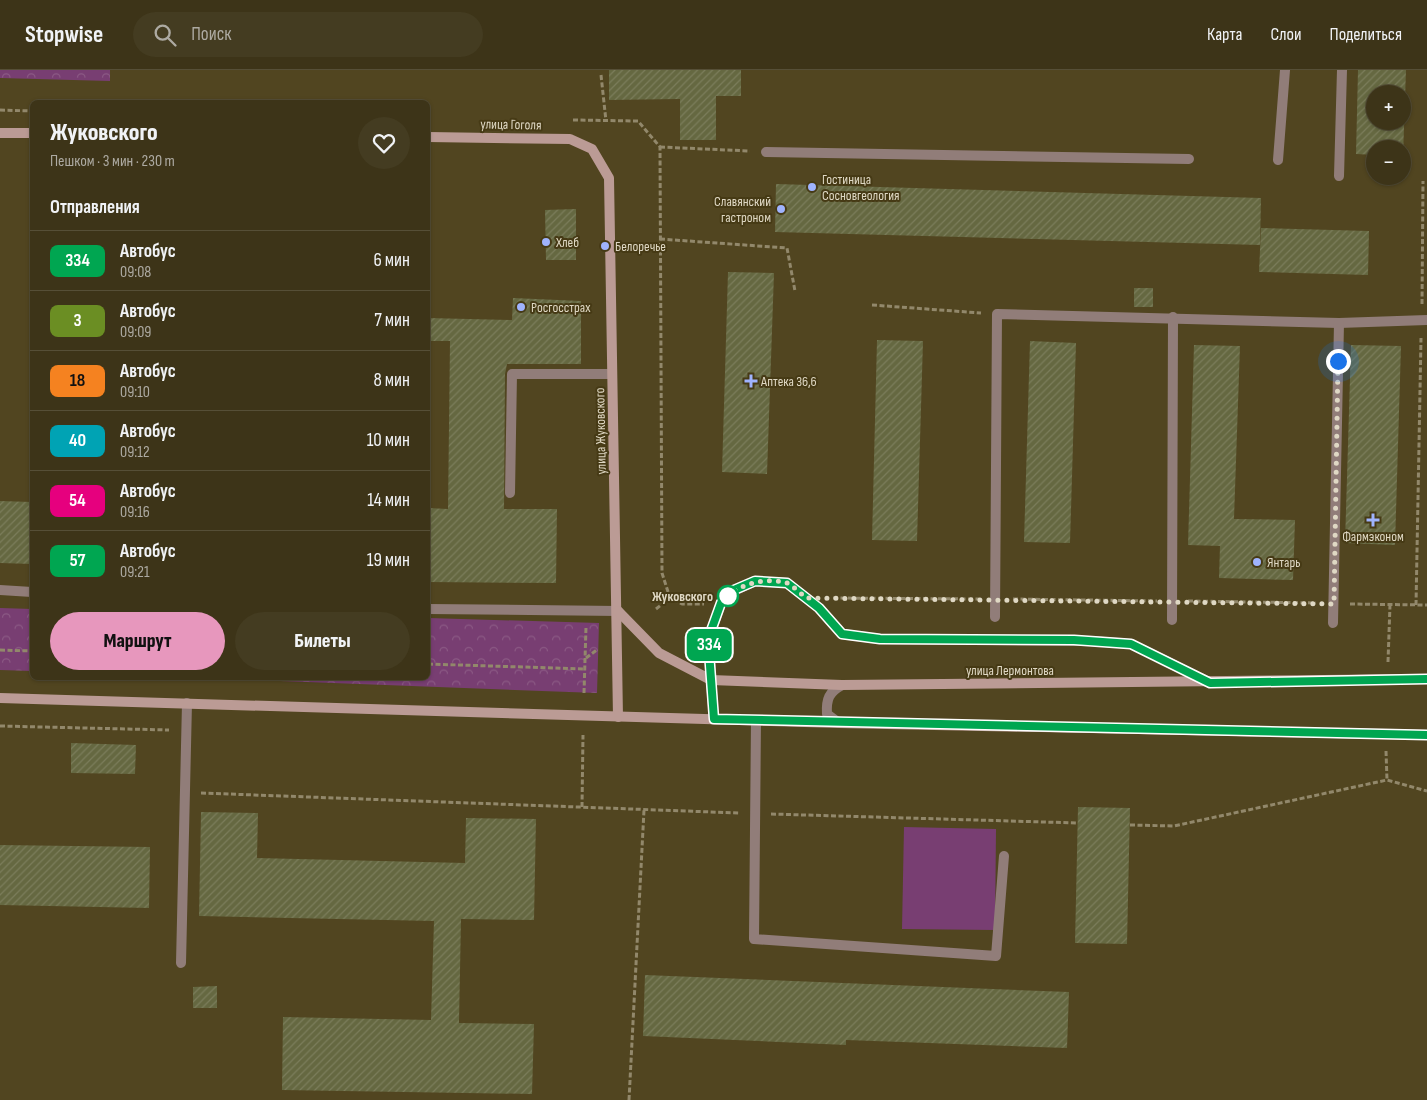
<!DOCTYPE html>
<html lang="ru">
<meta charset="utf-8">
<style>
:root{--surface:#3d3418;--page:#443c21;--text:#f1f3f6;--muted:#adaaa2;--line:#564f37;--accent:#e797bd}
body{margin:0;font-family:"Sofia Sans Condensed",sans-serif;background:var(--page);color:var(--text);height:100vh;display:flex;flex-direction:column;font-size:19px;white-space:nowrap}
*{box-sizing:border-box;margin:0}
p{font-size:16px;color:var(--muted)}
.icon{flex:none;width:28px;height:28px;fill:none;stroke:currentColor;stroke-width:2;stroke-linecap:round;stroke-linejoin:round}
.map{position:relative;flex:1;overflow:hidden}
.side{position:absolute;left:30px;top:30px;width:400px;height:580px;display:flex;flex-direction:column;background:var(--surface);border-radius:8px;box-shadow:0 1px 4px #0004,0 0 0 1px var(--line)}
.side>*{flex:none}
.badge{padding:0 10px;border-radius:8px;font-size:18px;line-height:32px}
.tools{position:absolute;left:1366px;top:15px;display:grid;gap:10px}
.tools a{display:grid;place-items:center;width:45px;height:45px;border-radius:50%;background:var(--surface);box-shadow:0 1px 4px #0004,0 0 0 1px var(--line);font-size:25px}
.you{position:absolute;width:25px;height:25px;margin:-12px;border:4px solid #fff;border-radius:50%;background:#1a73e8;box-shadow:0 0 0 8px #1a73e833}
.map>.badge{position:absolute;translate:-50% -50%;box-shadow:0 0 0 2px #fff}
h2{padding:0 20px;font-size:19px;line-height:45px}
.round{display:grid;place-items:center;flex:none;width:52px;height:52px;border-radius:26px;background:var(--page)}
.head{display:flex;align-items:center;justify-content:space-between;height:85px;padding:0 20px}
h1{font-size:24px;font-weight:800;line-height:38px}
.cta{display:flex;gap:10px;margin-top:auto;padding:10px 20px}
.cta a{flex:1;height:58px;border-radius:30px;background:var(--accent);color:#111;font-size:20px;font-weight:800;line-height:58px;text-align:center}
.cta a+a{background:var(--page);color:var(--text)}
ul{padding:0;list-style:none}
li{display:flex;align-items:center;gap:15px;height:60px;padding:0 20px;border-top:1px solid var(--line)}
li div{flex:1}
li b{display:block;font-size:19px}
li em{font-style:normal}
li .badge{min-width:55px;font-weight:700;text-align:center}
header{display:flex;align-items:center;gap:30px;box-sizing:border-box;height:70px;padding:0 25px;background:var(--surface);border-bottom:1px solid var(--line)}
header strong{font-size:24px}
nav{display:flex;gap:28px;margin-inline-start:auto;font-size:18px}
.search{width:350px;height:45px;background:var(--page);display:flex;align-items:center;gap:12px;box-sizing:border-box;padding:0 18px;border-radius:28px;color:var(--muted);font-size:19px}
.map>svg:first-child{display:block}
.green{fill:#783e72}
.forest{fill:url(#forest-crowns)}
.building{fill:url(#building-hatch);fill-rule:evenodd}
.lines{fill:none;stroke-linecap:round;stroke-linejoin:round}
.path{stroke:#92886b;stroke-width:3;stroke-dasharray:5 2.5;stroke-linecap:butt}
.lane{stroke:#917d79;stroke-width:10}
.secondary{stroke:#bb9b95;stroke-width:10}
.line-casing{stroke:#fff;stroke-width:11}
.line{stroke:#00a651;stroke-width:8}
.walk{stroke:#dfd8c4;stroke-width:5;stroke-dasharray:0 9}
.poi-dot{fill:#9fb3fd;stroke:#463a15;stroke-width:2}
.stop-dot{fill:#fff;stroke:#00a651;stroke-width:2.5}
.labels{text-anchor:middle;stroke-width:4;stroke-linejoin:round;paint-order:stroke}
.street-label{font-size:14px;fill:#dfd8c4;stroke:#463a15}
.poi-label{font-size:14px;fill:#dfd8c4;stroke:#463a15;text-anchor:start}
.stop-label{font-size:14px;font-weight:bold;fill:#dfd8c4;stroke:#463a15;text-anchor:end}
</style>
<header>
<strong>Stopwise</strong>
<div class="search"><svg class="icon" aria-label="search" viewBox="0 0 24 24"><circle cx="10" cy="10" r="6"/><path d="M15 15l6 6"/></svg>Поиск</div>
<nav><a>Карта</a><a>Слои</a><a>Поделиться</a></nav>
</header>
<div class="map">
<svg width="1427" height="1030" viewBox="0 0 1427 1030">
<defs>
<pattern id="forest-crowns" width="20" height="18" patternUnits="userSpaceOnUse" patternTransform="scale(1.25)"><rect width="20" height="18" fill="#783e72"/><path d="M2 6a3 3 0 1 1 6 0M12 15a3 3 0 1 1 6 0" fill="none" stroke="#8b5984"/></pattern>
<pattern id="building-hatch" width="6" height="6" patternUnits="userSpaceOnUse" patternTransform="scale(1.25)"><rect width="6" height="6" fill="#656841"/><path d="M-1 1l2-2M0 6l6-6M5 7l2-2" fill="none" stroke="#7b7d5b"/></pattern>
</defs>
<rect width="100%" height="100%" fill="#514520"/>
<polygon class="green" points="904,757 996,759 995,860 902,859"/>
<g class="forest">
<polygon points="0,0 110,0 110,11 0,8"/>
<polygon points="0,538 32,539 32,601 0,600"/>
<polygon points="428,548 599,553 597,623 198,608 428,608"/>
</g>
<g class="building">
<polygon points="609,0 741,0 741,26 716,26 716,70 680,70 680,29 609,30"/>
<path d="M1358,0H1406L1403,86L1402,79H1375V85L1356,84ZM1375,24H1402V51H1375Z"/>
<polygon points="776,114 1261,128 1260,175 775,162"/>
<polygon points="576,139 576,190 546,190 545,140"/>
<polygon points="1261,158 1369,161 1368,205 1259,202"/>
<polygon points="728,202 774,203 767,404 722,402"/>
<rect x="1134" y="218" width="19" height="19"/>
<polygon points="513,228 581,231 581,294 507,294 505,304 504,439 557,439 556,513 428,512 428,438 448,439 450,271 428,271 428,248 512,250"/>
<polygon points="877,270 923,271 917,471 872,470"/>
<polygon points="1030,271 1076,273 1070,473 1024,472"/>
<polygon points="1194,275 1240,276 1234,449 1295,450 1293,510 1219,508 1220,476 1188,475"/>
<polygon points="1351,275 1401,276 1395,475 1345,473"/>
<polygon points="0,431 32,432 32,494 0,493"/>
<polygon points="71,673 136,675 135,704 71,703"/>
<polygon points="1078,737 1130,738 1127,874 1075,873"/>
<polygon points="201,742 258,743 257,788 465,793 466,748 536,749 534,850 461,849 459,953 534,954 532,1024 282,1020 283,947 431,950 434,851 199,846"/>
<polygon points="0,775 150,777 149,838 0,835"/>
<polygon points="645,905 1069,922 1067,978 846,970 846,975 643,966"/>
<polygon points="217,916 217,938 193,938 193,917"/>
</g>
<g class="lines">
<g class="path">
<polyline points="601,5 606,51"/>
<polyline points="0,40 32,41"/>
<polyline points="573,50 638,51 660,77 662,503 670,528 682,534 704,534"/>
<polyline points="660,77 750,81"/>
<polyline points="660,169 787,178 795,221"/>
<polyline points="1422,234 1423,111"/>
<polyline points="872,235 981,243"/>
<polyline points="833,528 979,529"/>
<polyline points="1013,529 1157,531"/>
<polyline points="1188,531 1316,533"/>
<polyline points="1350,534 1427,535"/>
<polyline points="1416,535 1421,268"/>
<polyline points="656,539 670,528"/>
<polyline points="0,580 32,581"/>
<polyline points="586,588 598,579"/>
<polyline points="1388,592 1390,535"/>
<polyline points="428,594 585,599"/>
<polyline points="584,623 586,557"/>
<polyline points="0,656 169,660"/>
<polyline points="1386,681 1387,710"/>
<polyline points="201,723 739,743"/>
<polyline points="582,737 583,665"/>
<polyline points="771,744 1078,753"/>
<polyline points="1130,755 1174,756 1387,710 1427,721"/>
<polyline points="629,1030 644,740"/>
</g>
<g class="lane">
<polyline points="766,82 1189,89"/>
<polyline points="1278,90 1285,0"/>
<polyline points="1339,106 1342,0"/>
<polyline points="510,423 512,304 612,304"/>
<polyline points="0,520 32,522"/>
<polyline points="428,539 618,541"/>
<polyline points="995,547 997,244 1339,253 1427,250"/>
<polyline points="1172,550 1173,247"/>
<polyline points="1333,553 1339,253"/>
<polyline points="711,610 709,569 721,533 734,521 755,511 787,513 819,538 842,564 880,569 1091,571 1131,574 1209,612"/>
<polyline points="756,650 754,869 996,886 1004,786"/>
<path d="M839,653L827,644C826,629 829,622 842,615"/>
<polyline points="181,893 187,633"/>
</g>
<g class="secondary">
<polyline points="0,63 32,63"/>
<polyline points="428,67 570,69 592,79 609,108 618,647"/>
<polyline points="618,541 659,583 711,610 842,615 1427,609"/>
<polyline points="711,610 714,649"/>
<polyline points="0,628 839,653 1427,665"/>
</g>
</g>
<g class="lines">
<g class="line-casing">
<polyline id="line" points="1427,609 1210,613 1131,574 1074,570 880,569 842,564 819,538 787,513 755,511 734,520 721,533 708,569 714,649 1427,665"/>
</g>
<use href="#line" class="line"/>
<path class="walk" d="M728,526C742,513 768,507 787,513C793,516 800,523 806,528L1334,534L1338,291"/>
</g>
<g class="poi-dot">
<circle cx="812" cy="117" r="5"/>
<circle cx="781" cy="139" r="5"/>
<circle cx="546" cy="172" r="5"/>
<circle cx="605" cy="176" r="5"/>
<circle cx="521" cy="237" r="5"/>
<path d="M748.5 303.5h5v5h5v5h-5v5h-5v-5h-5v-5h5z"/>
<path d="M1370.5 442.5h5v5h5v5h-5v5h-5v-5h-5v-5h5z"/>
<circle cx="1257" cy="492" r="5"/>
</g>
<circle class="stop-dot" cx="728" cy="526" r="10"/>
<g class="labels">
<g class="street-label">
<text transform="translate(511 54) rotate(1)" y="5">улица Гоголя</text>
<text transform="translate(600 361) rotate(-91)" y="5">улица Жуковского</text>
<text x="1010" y="605">улица Лермонтова</text>
</g>
<g class="poi-label">
<text x="822" y="114">Гостиница<tspan x="822" dy="16">Сосновгеология</tspan></text>
<text x="771" y="136" text-anchor="end">Славянский<tspan x="771" dy="16">гастроном</tspan></text>
<text x="556" y="177">Хлеб</text>
<text x="615" y="181">Белоречье</text>
<text x="531" y="242">Росгосстрах</text>
<text x="761" y="316">Аптека 36,6</text>
<text x="1373" y="471" text-anchor="middle">Фармэконом</text>
<text x="1267" y="497">Янтарь</text>
</g>
<g class="stop-label">
<text x="713" y="531">Жуковского</text>
</g>
</g>
</svg>
<div class="tools">
<a>+</a>
<a>−</a>
</div>
<div class="you" style="left:1338px;top:291px"></div>
<b class="badge" style="left:709px;top:575px;background:#00a651;color:#fff">334</b>
<section class="side">
<div class="head"><div><h1>Жуковского</h1><p>Пешком · 3 мин · 230 m</p></div><a class="round"><svg class="icon" aria-label="heart" viewBox="0 0 24 24"><path d="M12 20l-8-8c-3-5 5-10 8-4 3-6 11-1 8 4z"/></svg></a></div>
<h2>Отправления</h2>
<ul>
<li><span class="badge" style="background:#00a651;color:#fff">334</span><div><b>Автобус</b><p>09:08</p></div><em>6 мин</em></li>
<li><span class="badge" style="background:#6b8e23;color:#fff">3</span><div><b>Автобус</b><p>09:09</p></div><em>7 мин</em></li>
<li><span class="badge" style="background:#f58220;color:#111">18</span><div><b>Автобус</b><p>09:10</p></div><em>8 мин</em></li>
<li><span class="badge" style="background:#00a3b4;color:#fff">40</span><div><b>Автобус</b><p>09:12</p></div><em>10 мин</em></li>
<li><span class="badge" style="background:#e6007e;color:#fff">54</span><div><b>Автобус</b><p>09:16</p></div><em>14 мин</em></li>
<li><span class="badge" style="background:#00a651;color:#fff">57</span><div><b>Автобус</b><p>09:21</p></div><em>19 мин</em></li>
</ul>
<div class="cta"><a>Маршрут</a><a>Билеты</a></div>
</section>
</div>
